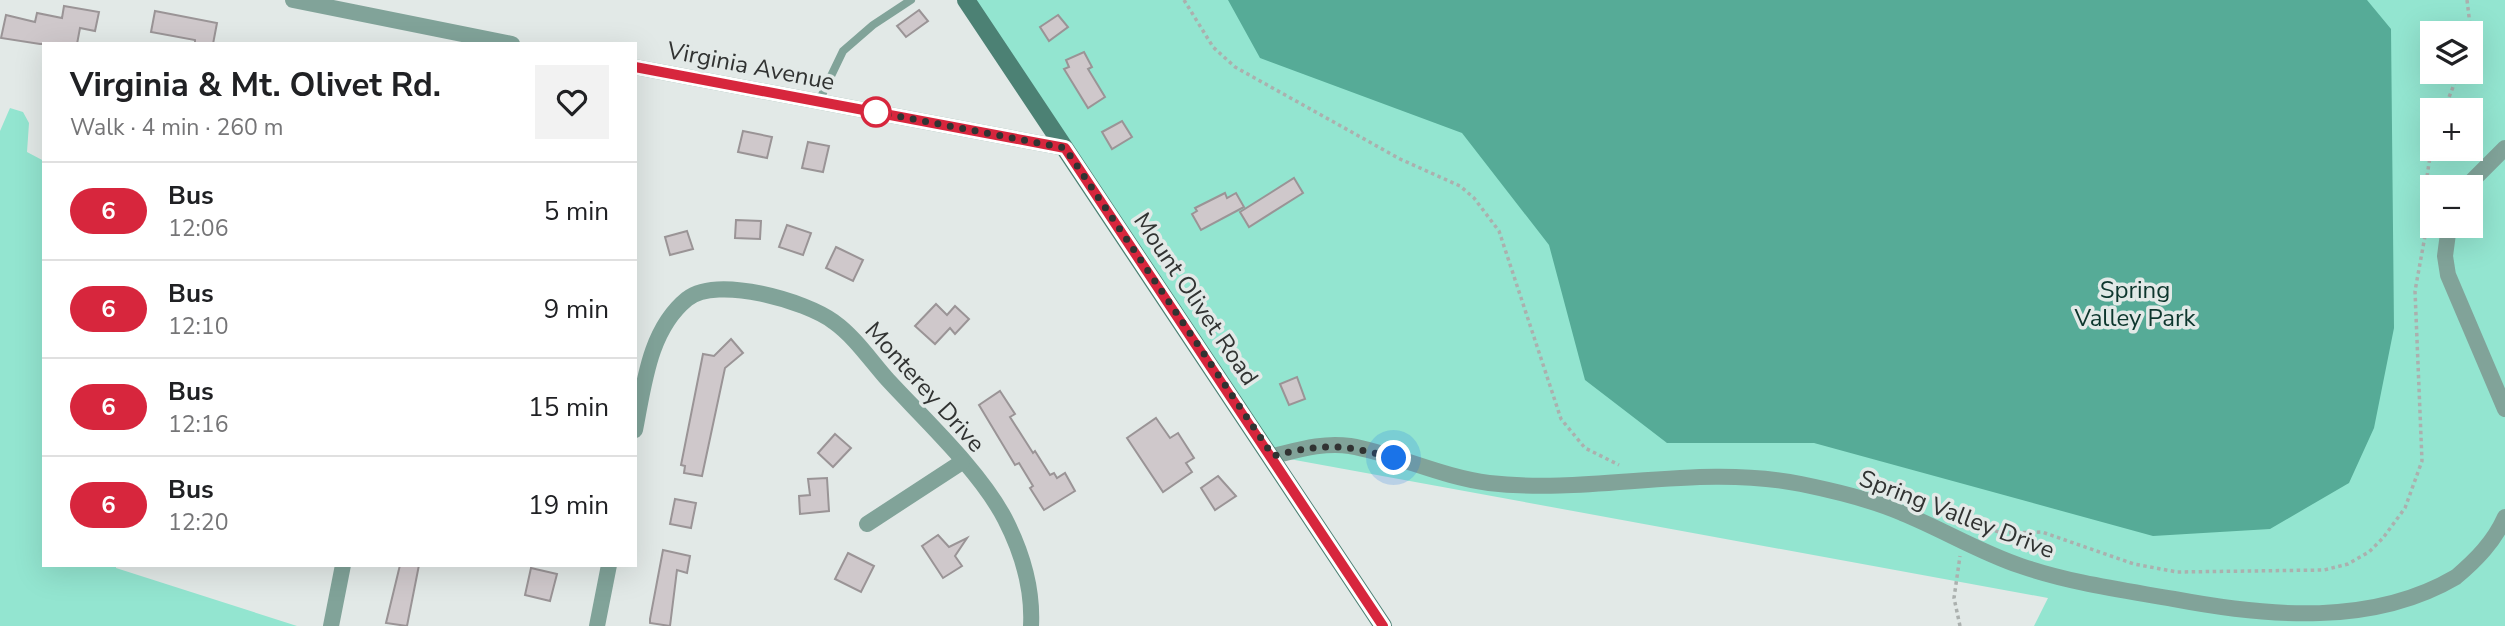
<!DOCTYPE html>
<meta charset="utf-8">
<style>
:root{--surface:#fff;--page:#f2f2f2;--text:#202124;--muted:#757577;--line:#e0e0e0}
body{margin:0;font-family:"Nunito Sans",sans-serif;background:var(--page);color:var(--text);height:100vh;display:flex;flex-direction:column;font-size:26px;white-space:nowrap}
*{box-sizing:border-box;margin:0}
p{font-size:23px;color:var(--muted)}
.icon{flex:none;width:38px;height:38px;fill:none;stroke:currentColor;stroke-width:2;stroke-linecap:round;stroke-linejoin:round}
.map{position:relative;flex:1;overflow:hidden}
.sheet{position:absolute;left:42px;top:42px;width:595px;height:525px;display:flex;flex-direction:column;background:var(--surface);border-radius:0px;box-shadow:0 7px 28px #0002}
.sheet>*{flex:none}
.badge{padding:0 14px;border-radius:23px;font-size:24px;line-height:46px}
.buttons{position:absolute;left:2420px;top:21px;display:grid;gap:14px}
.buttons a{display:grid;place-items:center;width:63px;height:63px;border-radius:0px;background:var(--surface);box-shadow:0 7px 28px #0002;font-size:35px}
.you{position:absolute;width:35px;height:35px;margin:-18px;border:5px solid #fff;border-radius:50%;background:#1a73e8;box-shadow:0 0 0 10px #1a73e833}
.map>.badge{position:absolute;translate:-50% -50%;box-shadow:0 0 0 4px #fff}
.round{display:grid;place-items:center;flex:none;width:74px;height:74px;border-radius:0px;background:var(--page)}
.headline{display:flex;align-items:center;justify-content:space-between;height:119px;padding:0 28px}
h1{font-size:33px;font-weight:700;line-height:52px}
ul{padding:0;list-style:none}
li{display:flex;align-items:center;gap:21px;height:98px;padding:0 28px;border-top:2px solid var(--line)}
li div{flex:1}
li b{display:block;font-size:26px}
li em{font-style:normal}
li .badge{min-width:77px;font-weight:700;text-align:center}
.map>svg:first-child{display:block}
.green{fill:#93e5d0;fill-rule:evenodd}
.water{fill:#56ab97}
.building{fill:#cfc8cb;stroke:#9a9496;stroke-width:2}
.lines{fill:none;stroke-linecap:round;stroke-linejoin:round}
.path{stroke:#abb0ae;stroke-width:3.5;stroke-dasharray:3.5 3.5;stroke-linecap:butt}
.lane{stroke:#81a399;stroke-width:8}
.street{stroke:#81a399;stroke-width:16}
.secondary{stroke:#4c8174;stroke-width:18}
.line-casing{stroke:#fff;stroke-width:16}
.line{stroke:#d7263d;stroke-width:10}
.walk{stroke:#313332;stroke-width:7;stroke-dasharray:0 12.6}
.stop-dot{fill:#fff;stroke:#d7263d;stroke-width:3.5}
.labels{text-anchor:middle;stroke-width:7;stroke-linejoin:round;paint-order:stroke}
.street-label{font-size:24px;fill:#313332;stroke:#e2e9e7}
.park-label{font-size:24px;fill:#0d362d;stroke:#e2e9e7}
</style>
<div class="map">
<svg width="2505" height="626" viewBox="0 0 2505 626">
<rect width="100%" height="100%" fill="#e2e9e7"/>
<g class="green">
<path d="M964,0H2505V626H2034L2048,598L1273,456ZM2432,33H2471V72H2432ZM2432,110H2471V149H2432ZM2432,187H2471V226H2432Z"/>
<polygon points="10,108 23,112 29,123 27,152 44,161 44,565 116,565 116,568 297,626 0,626 0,131"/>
</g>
<polygon class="water" points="1228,0 2367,0 2391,29 2394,328 2374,428 2349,483 2270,529 2153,536 1814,443 1667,443 1585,380 1549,245 1462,133 1260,58"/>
<g class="building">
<polygon points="64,6 99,12 95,31 80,28 77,44 40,44 1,38 6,15 35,22 37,13 62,18"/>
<polygon points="919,10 928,21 906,37 897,26"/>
<polygon points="155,11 217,23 213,44 195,44 195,40 151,32"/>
<polygon points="1058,15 1068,27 1049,41 1040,27"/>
<polygon points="1084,52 1092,67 1088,69 1105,97 1088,108 1064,69 1069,67 1066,60"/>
<polygon points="1122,121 1132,137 1112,149 1102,132"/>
<polygon points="743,131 772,137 767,158 738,152"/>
<polygon points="808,142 829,146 823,172 802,168"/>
<polygon points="1294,178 1303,193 1249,227 1240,212"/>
<polygon points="1225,193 1227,198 1236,193 1244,207 1201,230 1192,214 1197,211 1195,208"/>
<polygon points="736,220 761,221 760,239 735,238"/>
<polygon points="787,225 811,233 803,255 779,247"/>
<polygon points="687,231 693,249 670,255 665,237"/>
<polygon points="836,247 863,260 853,281 826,268"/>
<polygon points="936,304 947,315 955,306 969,319 955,334 950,328 935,344 915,326"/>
<polygon points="731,339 743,353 725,368 702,476 684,473 685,466 681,465 703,354 714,356"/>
<polygon points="1297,377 1305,399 1289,405 1280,384"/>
<polygon points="1000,391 1015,414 1010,417 1033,453 1035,451 1050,475 1054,473 1057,478 1065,473 1075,491 1044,510 1030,488 1033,486 1019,463 1015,465 979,405"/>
<polygon points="1156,418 1170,438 1178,433 1194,458 1186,463 1192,472 1163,492 1127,438"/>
<polygon points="835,434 851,448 833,467 818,453"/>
<polygon points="1218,476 1236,496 1215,510 1201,488"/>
<polygon points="827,478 829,511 800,514 799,496 810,495 808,479"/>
<polygon points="675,499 696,503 691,528 670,524"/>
<polygon points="938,535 949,547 967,538 955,556 962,566 943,578 922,546"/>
<polygon points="663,550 690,556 687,573 677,570 670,626 650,623 650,619"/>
<polygon points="848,553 874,566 861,592 835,579"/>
<polygon points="400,565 419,565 407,626 386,623"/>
<polygon points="531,568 557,574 550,601 525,595"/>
</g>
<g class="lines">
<g class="path">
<polyline points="1184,0 1213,47 1235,67 1400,159 1460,186 1474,198 1499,231 1561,419 1585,448 1619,465"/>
<polyline points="2467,0 2471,33"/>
<polyline points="2444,110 2459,72"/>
<polyline points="1975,529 1982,527 2002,533 2042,532 2134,564 2177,572 2324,570 2348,564 2369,552 2383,538 2405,508 2422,461 2415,291 2425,236 2424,197 2432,143"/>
<polyline points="1960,626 1954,598 1960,556"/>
</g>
<polyline class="lane" points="819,101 843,51 873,25 911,0"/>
<g class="street">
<polyline points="293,0 512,44"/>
<polyline points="635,67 1065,148"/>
<polyline points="2466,187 2505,148"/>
<polyline points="2449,226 2445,256 2448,275 2505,409"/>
<path d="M635,430C644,385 649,330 687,299C717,275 806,301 834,322C855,337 871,361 888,380C925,420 980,471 1005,519C1022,552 1033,588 1031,626"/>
<path d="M1273,456C1298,450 1323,442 1350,446C1396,454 1441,477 1489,483C1593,495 1697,463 1801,484C1835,491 1870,499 1902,513C1942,529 1979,552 2021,566C2070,583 2123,590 2174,599C2269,617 2373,626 2456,577C2476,560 2494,542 2505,517"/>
<polyline points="867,524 962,462"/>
<polyline points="331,626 343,565"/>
<polyline points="597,626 609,565"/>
</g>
<polyline class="secondary" points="966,0 1383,626"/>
</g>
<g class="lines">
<g class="line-casing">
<polyline id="line" points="635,67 1065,148 1383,626"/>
</g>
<use href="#line" class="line"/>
<path class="walk" d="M876,112L1065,148L1273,456C1324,443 1343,444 1394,458"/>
</g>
<circle class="stop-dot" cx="876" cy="112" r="14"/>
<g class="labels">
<g class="street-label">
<text transform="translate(751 66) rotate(11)" y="8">Virginia Avenue</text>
<text transform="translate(1196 299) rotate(56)" y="8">Mount Olivet Road</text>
<text transform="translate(925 387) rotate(48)" y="8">Monterey Drive</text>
<text transform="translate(1957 514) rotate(21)" y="8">Spring Valley Drive</text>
</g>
<g class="park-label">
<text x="2135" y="298">Spring<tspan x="2135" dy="28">Valley Park</tspan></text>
</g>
</g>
</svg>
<div class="buttons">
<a><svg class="icon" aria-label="layers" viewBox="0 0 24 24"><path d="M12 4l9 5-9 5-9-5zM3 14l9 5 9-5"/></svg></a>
<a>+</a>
<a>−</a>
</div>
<div class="you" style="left:1394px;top:458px"></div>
<section class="sheet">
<div class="headline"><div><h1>Virginia &amp; Mt. Olivet Rd.</h1><p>Walk · 4 min · 260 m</p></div><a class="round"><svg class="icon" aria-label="heart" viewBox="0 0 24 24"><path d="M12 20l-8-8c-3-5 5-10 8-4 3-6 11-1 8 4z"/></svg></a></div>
<ul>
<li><span class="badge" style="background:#d7263d;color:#fff">6</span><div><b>Bus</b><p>12:06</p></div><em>5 min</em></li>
<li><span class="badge" style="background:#d7263d;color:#fff">6</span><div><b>Bus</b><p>12:10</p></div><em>9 min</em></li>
<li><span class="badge" style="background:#d7263d;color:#fff">6</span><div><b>Bus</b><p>12:16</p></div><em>15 min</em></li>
<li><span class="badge" style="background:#d7263d;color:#fff">6</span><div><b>Bus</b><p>12:20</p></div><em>19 min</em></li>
</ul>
</section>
</div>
